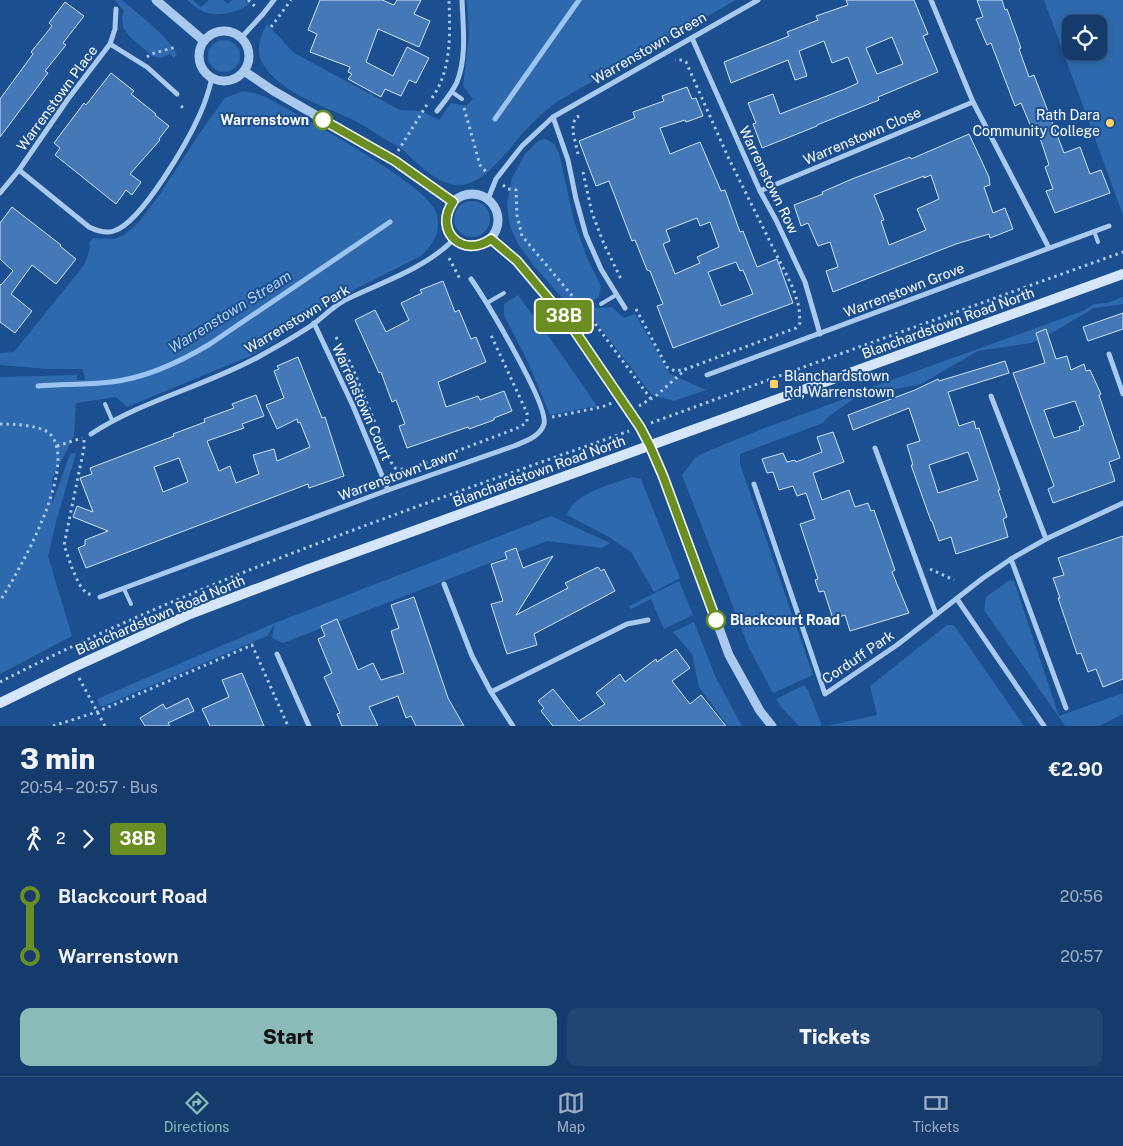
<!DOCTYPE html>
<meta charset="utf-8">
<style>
:root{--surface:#143b6b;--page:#214673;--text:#f1f3f6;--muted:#9dadc1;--line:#33557e;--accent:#8bbbb9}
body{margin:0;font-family:"Public Sans",sans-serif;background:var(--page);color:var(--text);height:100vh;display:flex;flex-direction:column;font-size:19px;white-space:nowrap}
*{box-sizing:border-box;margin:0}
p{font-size:16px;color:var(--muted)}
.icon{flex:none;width:28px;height:28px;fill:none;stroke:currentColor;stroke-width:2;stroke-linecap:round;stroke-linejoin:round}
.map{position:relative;height:726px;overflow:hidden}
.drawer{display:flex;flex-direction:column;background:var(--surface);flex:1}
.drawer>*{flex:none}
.badge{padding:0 10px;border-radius:4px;font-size:18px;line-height:32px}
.fabs{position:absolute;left:1062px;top:15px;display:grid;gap:10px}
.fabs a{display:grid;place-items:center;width:45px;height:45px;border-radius:10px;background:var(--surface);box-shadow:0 2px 8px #0003,0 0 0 1px var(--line);font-size:25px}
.map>.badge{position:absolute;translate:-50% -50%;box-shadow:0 0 0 2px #fff}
.legs{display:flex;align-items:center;gap:8px;height:55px;padding:0 20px;font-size:16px}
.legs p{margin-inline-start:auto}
.head{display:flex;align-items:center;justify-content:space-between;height:85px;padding:0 20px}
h1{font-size:28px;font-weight:800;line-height:38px}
.primary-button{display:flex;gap:10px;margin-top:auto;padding:10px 20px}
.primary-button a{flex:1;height:58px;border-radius:10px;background:var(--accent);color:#111;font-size:20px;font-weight:800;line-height:58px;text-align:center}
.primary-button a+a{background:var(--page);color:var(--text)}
ul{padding:0 20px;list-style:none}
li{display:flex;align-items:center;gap:18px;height:60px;font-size:19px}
li i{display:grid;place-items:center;width:8px;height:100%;margin:0 6px;background:currentColor}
li i::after{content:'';width:12px;height:12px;margin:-6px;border:4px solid;border-radius:50%;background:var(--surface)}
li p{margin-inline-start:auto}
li:first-child i{background:linear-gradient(#0000 50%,currentColor 0)}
li:last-child i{background:linear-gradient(currentColor 50%,#0000 0)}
.dock{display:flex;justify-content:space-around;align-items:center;height:70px;border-top:1px solid var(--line);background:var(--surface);font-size:14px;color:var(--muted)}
.dock a{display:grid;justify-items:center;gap:2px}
.dock .active{color:var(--accent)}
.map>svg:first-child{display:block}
.green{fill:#2e69ad;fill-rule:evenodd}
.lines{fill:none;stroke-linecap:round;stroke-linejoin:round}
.stream{stroke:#9cc4f0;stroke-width:5}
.building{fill:#4478b7;stroke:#cfe3fa;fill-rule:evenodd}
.path{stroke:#a9c9ee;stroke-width:3;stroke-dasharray:2.5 4;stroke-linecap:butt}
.service{stroke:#a9c9ee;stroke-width:4}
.minor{stroke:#a9c9ee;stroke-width:5}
.tertiary{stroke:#a9c9ee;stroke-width:9}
.secondary{stroke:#d6e6fa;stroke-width:10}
.line-1-casing{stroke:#fff;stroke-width:11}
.line-1{stroke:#6b8e23;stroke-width:8}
.stop-1-dot{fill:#fff;stroke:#6b8e23;stroke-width:2.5}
.poi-dot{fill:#ffd166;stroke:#1b4f8f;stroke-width:2}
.labels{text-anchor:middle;stroke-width:4;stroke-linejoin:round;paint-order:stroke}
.street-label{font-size:14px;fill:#fff;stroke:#1b4f8f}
.poi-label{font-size:14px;fill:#fff;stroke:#1b4f8f;text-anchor:end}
.stop-label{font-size:14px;font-weight:bold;fill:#fff;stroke:#1b4f8f;text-anchor:end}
.water-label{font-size:15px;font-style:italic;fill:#b5d3f5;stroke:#1b4f8f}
</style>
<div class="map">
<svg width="1123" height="726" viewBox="0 0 1123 726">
<rect width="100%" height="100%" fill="#1b4f8f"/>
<g class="green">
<path d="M115,0H122C141,17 164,32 177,54L174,58L170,54L161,58L152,56L130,37L123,27L122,17L124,11Z"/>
<path d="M187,0H193L201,7L209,0H223L228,4L232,0H245L249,4C237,13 218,17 204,12C197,9 192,4 187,0Z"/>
<path d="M467,0H736L558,101C549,108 540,115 532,123C513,142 489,182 462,185C440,187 419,165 404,151C399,146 391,143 385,139C373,132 361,123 349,118C319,104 281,93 263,64C255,52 260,36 267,24L294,53L400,110L421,111L439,120L451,103L466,106L473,99L463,86L469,36Z"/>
<path d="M1044,0H1123V215ZM1071,24H1099V51H1071Z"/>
<circle cx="224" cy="56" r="16"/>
<path d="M243,91L257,94L266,97C299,116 425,182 436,212C442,229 434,244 421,256L330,302L272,343L250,356L127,407L116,397L76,403L74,436L52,479V504L70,454L76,453L56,522L48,556L72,636L0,674V377L77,375V380H85L83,369H48L0,365V353L14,352L85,264L90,248L89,243L93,238L114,239L124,235L138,223L160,194L199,134L225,98Z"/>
<polygon points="546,139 554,144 559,153 574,221 588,260 601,286 599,296 592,302 596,308 612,307 624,318 635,314 670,374 706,390 674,401 652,395 589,313 572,309 535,267 518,244 510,226 508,214 507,203 512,178 525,154 538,141"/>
<circle cx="472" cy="219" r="18"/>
<polygon points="518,295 559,351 597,406 550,415 528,362 504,315 504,304"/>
<polygon points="1123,297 1123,304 1094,308 1045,337 1031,343 978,351 921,384 861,396 861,394 829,416 823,423 740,454 740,464 813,675 773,693 749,648 682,475 696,457 708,451 762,429 855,395 875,386 1083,311 1094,304 1107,303"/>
<path d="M632,477L641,479L680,578L654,592L631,552L609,537L567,515C573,493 613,484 632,477Z"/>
<polygon points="551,516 610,543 602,548 547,541 283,643 272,638 275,624 267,636 101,707 97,699 275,623"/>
<polygon points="1010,580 1014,581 1059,716 1123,693 1123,714 1099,726 1065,726 984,610 986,597"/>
<polygon points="679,581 693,615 664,629 651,599 631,609 629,606"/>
<polygon points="694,622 716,678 742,726 728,726 699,687 692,654 673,632"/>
<polygon points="947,625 953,625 956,628 1024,726 827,726 877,715 870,686"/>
<polygon points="804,685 808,690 822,726 799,726 781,707 776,699"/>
</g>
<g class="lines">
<g class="stream">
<polyline points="495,119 579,0"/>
<path d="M38,386C62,384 87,385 111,382C146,378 180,362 210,344L390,222"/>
</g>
</g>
<g class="building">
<polygon points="320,0 382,0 394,5 397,0 421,0 414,14 430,21 419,47 378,29 366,62 393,76 407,47 429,58 416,83 409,80 401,96 385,89 381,97 348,79 352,74 348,72 350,67 310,52 317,34 308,30"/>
<path d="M846,0H914L928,34L923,36L938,72L878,97L879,100L817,125V126L762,148L753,124L756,123L748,103L773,94L780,114L845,89L858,83L848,57L832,63L824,41L799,51L807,76L795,80L788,60L731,83L724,62L789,36L787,32L818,20L816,16L848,5ZM892,37L903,64L877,74L866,48Z"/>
<polygon points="977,0 1002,0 1005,10 1007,9 1021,48 1019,49 1029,77 1034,75 1064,153 1080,147 1090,174 1101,170 1110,193 1055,213 1046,191 1053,189 1045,167 1049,165 1038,132 1034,134 1021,103 1015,106 991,43 987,45 976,19 983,17"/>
<polygon points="65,2 84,16 63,43 66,45 45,71 48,73 0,137 0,99 33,54 31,52 52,26 49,23"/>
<polygon points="111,73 134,91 131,94 156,114 155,115 169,126 159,139 160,140 130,174 141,182 132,195 126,190 116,204 55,155 60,148 54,143 84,103 86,105"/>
<path d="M687,87L692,99L696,98L703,116L686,122L685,120L660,128L670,154L700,142L721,191L725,190L740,232L743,231L757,267L777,259L793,303L673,348L657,306L663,304L650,271L647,270L635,240L632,241L609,181L596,186L579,141L635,118L633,112L664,101L662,96ZM697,218L700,226L710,222L719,247L697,257L700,263L675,274L663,244L670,241L666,230ZM736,262L740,271L743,270L753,294L721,306L708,272Z"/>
<path d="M969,134L989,177L990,185L984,187L993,213L1005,208L1013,229L990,238L989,234L956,244L833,292L826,271L838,267L830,242L818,246L808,223L801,226L794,205L823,194L822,192L852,179L910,157L911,159ZM931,175L939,199L917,209L926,230L889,245L881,221L884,220L874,195L924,176V178Z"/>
<polygon points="12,207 61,245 60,246 76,259 56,284 32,265 11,294 32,311 15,333 0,322 0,284 1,285 13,271 0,259 0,223"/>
<polygon points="443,281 455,312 459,310 471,339 476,337 486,362 438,382 446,407 478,396 480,400 504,391 512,411 494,418 494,420 469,429 468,427 407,448 399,426 405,424 396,400 392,402 381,372 379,373 355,320 375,310 386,332 409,320 401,303 422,293 420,290"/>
<polygon points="1123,313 1123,329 1088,341 1083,327"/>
<path d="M1046,329L1056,359L1067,356L1071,370L1084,364L1086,371L1090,370L1101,394L1099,395L1120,458L1109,462L1115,481L1053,503L1048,489L1054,486L1013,373L1045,363L1036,333ZM1075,401L1084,425L1079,427L1080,430L1054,438L1044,410Z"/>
<path d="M298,357L322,418L325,417L344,476L309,488L308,484L86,568L78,548L85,545V540L108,531L73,517L77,506L93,512L80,478L92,474L90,468L174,436L173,434L205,422L204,419L234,408L232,404L256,395L264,416L242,424L244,428L207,441L219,471L230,466L236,483L259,474L253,455L274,449L277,461L310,447L300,422L298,423L297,419L277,429L266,405L284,398L274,371L279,369L277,366ZM179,458L188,482L163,492L154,467Z"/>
<path d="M1005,361L1009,373L948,392L959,426L974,421L976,429L979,428L1000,490H998L1007,517L1003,519L1008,537L956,554L951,537L939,541L932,521H931L911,465H913L907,445L920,441L909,408L853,430L848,415L915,390L938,379L939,381ZM968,452L978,480L938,493L929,465Z"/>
<polygon points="833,432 844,462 813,473 822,500 849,490 855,507 868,503 871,511 874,510 895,570 892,572 909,613 850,631 845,615 833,619 824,591 819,592 815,580 818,579 800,524 815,519 806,493 797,496 793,486 779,490 773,472 767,473 762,459 783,453 787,462 795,460 796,462 822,452 817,437"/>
<polygon points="1123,536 1123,679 1103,687 1096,669 1088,672 1081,653 1077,654 1058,598 1060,598 1053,578 1064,575 1058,558"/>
<polygon points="516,548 523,568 553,556 516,615 568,588 565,583 598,567 601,571 604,569 615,591 534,634 537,645 507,654 491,604 503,601 491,564 507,559 505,552"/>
<polygon points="414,597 448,698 464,726 416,726 411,716 406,718 398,696 369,707 378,726 342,726 337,714 340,713 324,677 332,673 318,639 325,636 321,626 337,619 358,670 373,663 381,680 404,673 391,631 399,628 391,605"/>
<polygon points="676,649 690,668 672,681 690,704 701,695 726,726 553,726 541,711 544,708 538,701 553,689 579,721 605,704 596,693 620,674 625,682 656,659 657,662"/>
<polygon points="242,673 264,726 210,726 202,709 229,697 222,680"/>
<polygon points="188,698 194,711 168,723 170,726 145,726 140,718 163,704 166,709"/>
</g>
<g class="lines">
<g class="path">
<polyline points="248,0 257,8"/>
<polyline points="271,27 291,0"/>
<polyline points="147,57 151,54 176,47"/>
<path d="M432,98C452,69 450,34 449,0"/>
<polyline points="181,106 186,110"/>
<polyline points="464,108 480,165 488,174"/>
<polyline points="398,151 428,103"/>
<polyline points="578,154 573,132 573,124 576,117 580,116"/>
<polyline points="583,172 592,213 604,244 621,279"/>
<polyline points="503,185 508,189 516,190 517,215 522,236 590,317 651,399"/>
<polyline points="449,258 460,279"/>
<polyline points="636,309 667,367 675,371 686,369"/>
<polyline points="336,337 351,364 391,462 395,468 407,470 520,427 527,422 527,413 490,333"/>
<polyline points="639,406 657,395 686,369 796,328 800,323 799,307 793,288 728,157 686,62 682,60 675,60"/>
<polyline points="552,417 602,407 612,403"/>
<polyline points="651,423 801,368 1123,252"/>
<path d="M0,424C13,424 43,425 51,435C78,468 19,571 0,601"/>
<polyline points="84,440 84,448 64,545 72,568 79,584 86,593 92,595"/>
<polyline points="57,446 82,438"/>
<polyline points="930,569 954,580"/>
<polyline points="79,678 105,726"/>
<path d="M0,682C201,579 416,507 629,431"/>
<polyline points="53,726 97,712 252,645 288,726"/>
</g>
<g class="service">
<polyline points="452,92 462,99"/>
<polyline points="1094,231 1098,242"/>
<polyline points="487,303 504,293"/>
<polyline points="601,304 616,295"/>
<polyline points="105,404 112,420"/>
<polyline points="124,589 131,604"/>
</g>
<g class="minor">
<polyline points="931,0 973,102 1049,248"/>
<polyline points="241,38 263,14 274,0"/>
<polyline points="692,38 760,191 776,220 805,282 820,334"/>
<polyline points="110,44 147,67 177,94"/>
<path d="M437,111C444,102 452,93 457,82C467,57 463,26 462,0"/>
<polyline points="553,117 568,160 576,199 586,235 601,269 625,308"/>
<path d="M19,170L89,227C97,231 105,234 114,231C142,222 188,141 200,114C205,103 209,90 212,78"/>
<polyline points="760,191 973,102"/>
<polyline points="0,193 19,170 68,99 110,44 115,29 116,9"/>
<polyline points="488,199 496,179 522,146 553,117 758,0"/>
<polyline points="314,323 353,406 388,490"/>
<polyline points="1109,354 1123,394"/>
<polyline points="707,375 1109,226"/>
<polyline points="991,396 1046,539"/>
<path d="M91,434C143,400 206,386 260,356C278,346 298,335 315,323C325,315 334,306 345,300C382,282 425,269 454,239"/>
<polyline points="875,448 936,614"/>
<polyline points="754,484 825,694 897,645 983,578 1011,559 1046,539 1123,503"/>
<polyline points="1011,559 1066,708"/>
<polyline points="444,584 472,656 491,692 513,726"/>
<path d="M100,597L388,490L514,446C525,441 540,437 544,424C549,405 485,299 471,279"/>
<polyline points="957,599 1044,726"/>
<polyline points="277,654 309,726"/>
<polyline points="491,692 627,624 648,620"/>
</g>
<g class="tertiary">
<polyline points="156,0 204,41"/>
<circle cx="224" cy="56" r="25"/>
<polyline points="244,71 272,90 395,161 453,202"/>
<circle cx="472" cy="220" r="26"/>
<polyline points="491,239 517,261 570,323 640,427 651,446 663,476 729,655 760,711 772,726"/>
</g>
<polyline class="secondary" points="0,703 74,667 190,614 306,570 1123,274"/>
</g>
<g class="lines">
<g class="line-1-casing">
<path id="line-1" d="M323,120L395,161L453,202C433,231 463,259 491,239L517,261L570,324L640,427L650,446L663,476L716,620"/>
</g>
<use href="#line-1" class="line-1"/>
</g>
<g class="stop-1-dot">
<circle cx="323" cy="120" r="9"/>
<circle cx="716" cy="620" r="9"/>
</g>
<g class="poi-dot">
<circle cx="1110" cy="123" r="5"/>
<rect x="769" y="379" width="10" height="10" rx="2.5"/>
</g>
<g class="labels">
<g class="street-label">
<text transform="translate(649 48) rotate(-30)" y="5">Warrenstown Green</text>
<text transform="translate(57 98) rotate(-54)" y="5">Warrenstown Place</text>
<text transform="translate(862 136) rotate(-23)" y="5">Warrenstown Close</text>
<text transform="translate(769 180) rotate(64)" y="5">Warrenstown Row</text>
<text transform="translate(904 290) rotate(-21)" y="5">Warrenstown Grove</text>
<text transform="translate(297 319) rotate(-31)" y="5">Warrenstown Park</text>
<text transform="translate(948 323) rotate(-20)" y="5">Blanchardstown Road North</text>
<text transform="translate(362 402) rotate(66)" y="5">Warrenstown Court</text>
<text transform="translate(539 471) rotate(-20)" y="5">Blanchardstown Road North</text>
<text transform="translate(397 475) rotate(-20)" y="5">Warrenstown Lawn</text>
<text transform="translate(160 615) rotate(-23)" y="5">Blanchardstown Road North</text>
<text transform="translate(858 657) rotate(-34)" y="5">Corduff Park</text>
</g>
<g class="poi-label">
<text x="1100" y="120">Rath Dara<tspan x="1100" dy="16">Community College</tspan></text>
<text x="784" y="381" text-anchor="start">Blanchardstown<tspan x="784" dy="16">Rd, Warrenstown</tspan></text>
</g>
<g class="stop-label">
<text x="309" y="125">Warrenstown</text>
<text x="730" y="625" text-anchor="start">Blackcourt Road</text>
</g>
<g class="water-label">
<text transform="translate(230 312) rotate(-32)" y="5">Warrenstown Stream</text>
</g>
</g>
</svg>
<div class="fabs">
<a><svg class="icon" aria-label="locate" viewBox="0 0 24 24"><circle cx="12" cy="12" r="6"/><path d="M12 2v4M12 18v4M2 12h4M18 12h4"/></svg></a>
</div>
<b class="badge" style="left:564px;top:316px;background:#6b8e23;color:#fff">38B</b>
</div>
<section class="drawer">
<div class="head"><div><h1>3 min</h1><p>20:54 – 20:57 · Bus</p></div><b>€2.90</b></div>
<div class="legs"><svg class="icon" aria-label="walk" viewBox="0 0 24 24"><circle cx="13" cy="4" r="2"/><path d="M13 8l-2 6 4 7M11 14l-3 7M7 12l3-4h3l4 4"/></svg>2<svg class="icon" aria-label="forward" viewBox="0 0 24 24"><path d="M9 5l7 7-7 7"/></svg><b class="badge" style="background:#6b8e23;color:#fff">38B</b></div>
<ul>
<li><i style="color:#6b8e23"></i><b>Blackcourt Road</b><p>20:56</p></li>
<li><i style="color:#6b8e23"></i><b>Warrenstown</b><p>20:57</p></li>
</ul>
<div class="primary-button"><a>Start</a><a>Tickets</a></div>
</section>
<nav class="dock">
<a class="active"><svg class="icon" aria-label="directions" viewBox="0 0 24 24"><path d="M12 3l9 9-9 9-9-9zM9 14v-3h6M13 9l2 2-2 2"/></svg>Directions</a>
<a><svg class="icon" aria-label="map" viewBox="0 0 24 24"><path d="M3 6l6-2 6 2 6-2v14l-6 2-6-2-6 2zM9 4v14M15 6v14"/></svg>Map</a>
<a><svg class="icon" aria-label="tickets" viewBox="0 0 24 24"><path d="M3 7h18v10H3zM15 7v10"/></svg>Tickets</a>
</nav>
